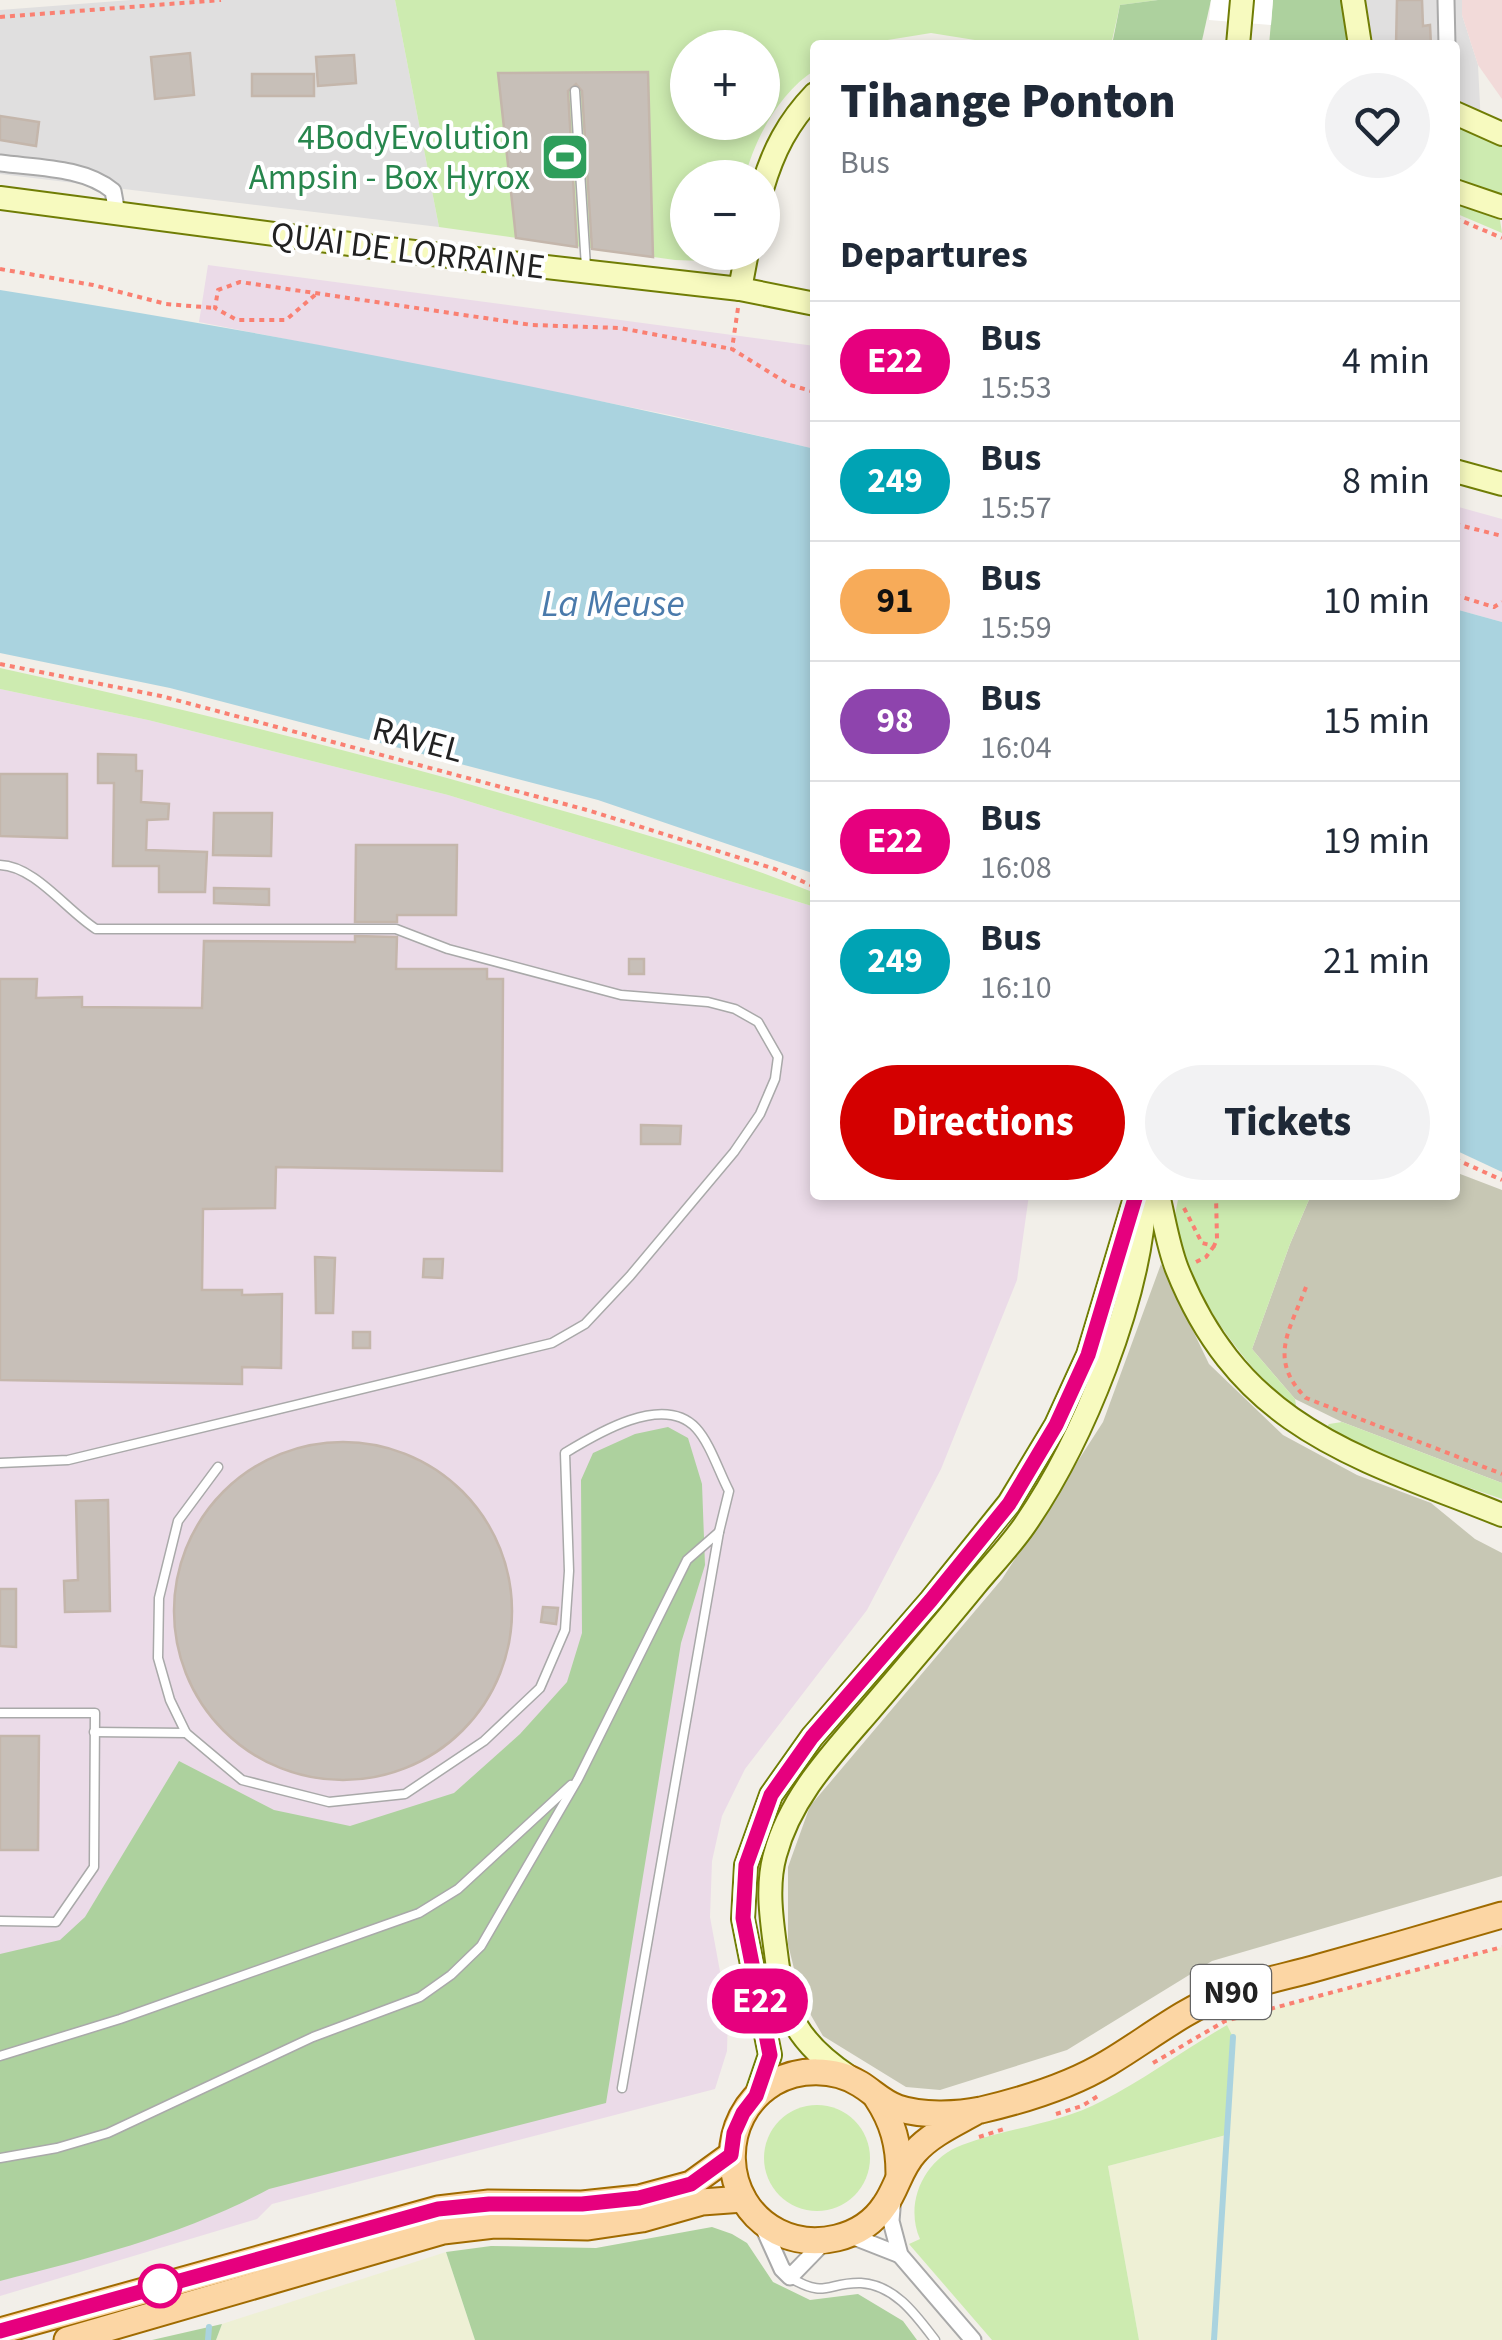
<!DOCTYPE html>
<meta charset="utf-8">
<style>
:root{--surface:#fff;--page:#f2f2f3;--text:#1f2937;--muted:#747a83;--line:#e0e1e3;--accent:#d40000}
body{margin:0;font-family:"Source Sans 3",sans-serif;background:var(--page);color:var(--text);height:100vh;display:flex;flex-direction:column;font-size:38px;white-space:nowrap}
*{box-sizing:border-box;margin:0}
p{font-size:32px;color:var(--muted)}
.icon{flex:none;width:55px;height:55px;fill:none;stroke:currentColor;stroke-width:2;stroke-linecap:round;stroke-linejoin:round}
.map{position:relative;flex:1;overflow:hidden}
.details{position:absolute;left:810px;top:40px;width:650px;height:1160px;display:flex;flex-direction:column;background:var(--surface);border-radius:10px;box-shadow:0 5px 15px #0003}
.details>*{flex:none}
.badge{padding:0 20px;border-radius:32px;font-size:35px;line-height:65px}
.tools{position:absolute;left:670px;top:30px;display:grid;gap:20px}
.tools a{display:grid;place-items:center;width:110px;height:110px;border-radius:50%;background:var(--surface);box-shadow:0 5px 15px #0003;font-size:50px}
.map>.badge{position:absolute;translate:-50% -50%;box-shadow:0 0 0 5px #fff}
h2{padding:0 30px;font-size:38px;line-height:90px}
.round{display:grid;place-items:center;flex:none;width:105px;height:105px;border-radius:52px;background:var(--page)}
.headline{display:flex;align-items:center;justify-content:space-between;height:170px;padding:0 30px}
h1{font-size:48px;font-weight:800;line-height:75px}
.primary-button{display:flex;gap:20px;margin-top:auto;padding:20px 30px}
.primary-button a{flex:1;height:115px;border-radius:60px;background:var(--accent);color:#fff;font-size:40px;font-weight:800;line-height:115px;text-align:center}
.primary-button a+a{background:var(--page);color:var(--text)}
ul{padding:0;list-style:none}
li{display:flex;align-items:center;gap:30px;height:120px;padding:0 30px;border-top:2px solid var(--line)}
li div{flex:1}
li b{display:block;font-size:38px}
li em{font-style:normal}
li .badge{min-width:110px;font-weight:700;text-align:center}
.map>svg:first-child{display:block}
.residential{fill:#e0dfdf}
.commercial{fill:#f2dad9}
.industrial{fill:#ebdbe8}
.construction{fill:#c7c7b4}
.farmland{fill:#eef0d5}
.grass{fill:#cdebb0;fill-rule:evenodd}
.forest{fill:#add19e}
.water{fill:#aad3df}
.pier{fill:#fff}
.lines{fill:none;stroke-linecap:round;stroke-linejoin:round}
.stream{stroke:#aad3df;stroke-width:6}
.building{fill:#c7bfb8;stroke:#c4b6ab;stroke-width:2.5}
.lane-casing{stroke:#a9a9a9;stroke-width:11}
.street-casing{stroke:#a9a9a9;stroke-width:19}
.secondary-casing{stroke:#707d05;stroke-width:26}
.primary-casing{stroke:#a06b00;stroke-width:29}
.path{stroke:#fa8072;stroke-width:4;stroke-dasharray:5 5;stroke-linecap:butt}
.lane{stroke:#fff;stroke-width:8}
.street{stroke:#fff;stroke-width:15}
.secondary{stroke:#f7fabf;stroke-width:22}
.primary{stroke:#fcd6a4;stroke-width:25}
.line-casing{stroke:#fff;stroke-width:22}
.line{stroke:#e6007e;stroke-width:15}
.stop-dot{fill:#fff;stroke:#e6007e;stroke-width:5}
.labels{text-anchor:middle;stroke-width:8;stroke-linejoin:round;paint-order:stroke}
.shield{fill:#fff;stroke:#646464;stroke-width:2.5}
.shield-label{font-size:32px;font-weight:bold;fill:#222}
.leisure-label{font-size:35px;fill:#27864d;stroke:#fff;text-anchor:end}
.street-label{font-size:35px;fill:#222;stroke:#fff}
.water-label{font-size:38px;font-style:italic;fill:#4a7aab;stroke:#fff}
</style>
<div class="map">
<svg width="1502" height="2340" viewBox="0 0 1502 2340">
<rect width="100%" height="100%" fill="#f2efe9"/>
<g class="residential">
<polygon points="131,0 395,0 439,227 0,174 0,10"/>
<polygon points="1353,0 1462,0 1462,15 1478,65 1481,125 1455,113 1455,45 1360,45"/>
</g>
<polygon class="commercial" points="1462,0 1502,0 1502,99 1478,65 1462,15"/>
<g class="industrial">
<polygon points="208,265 815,346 815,449 670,415 199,322"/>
<polygon points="1455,506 1502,519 1502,622 1455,609"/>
<polygon points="0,689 148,720 448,795 815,907 815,1195 1029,1195 1017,1280 941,1469 867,1610 745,1769 722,1816 712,1861 710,1917 728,2015 727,2051 715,2089 272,2204 257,2219 0,2296"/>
</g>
<g class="construction">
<polygon points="1455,1172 1502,1190 1502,1483 1342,1422 1295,1399 1252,1349 1290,1244 1311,1195 1455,1195"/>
<polygon points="1161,1264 1209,1364 1283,1435 1357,1475 1431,1503 1475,1539 1502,1553 1502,1876 1212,1961 1067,2050 940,2090 906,2087 823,2036 801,1998 788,1944 788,1867 810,1806 1002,1579 1103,1422"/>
</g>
<g class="farmland">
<polygon points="1502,1947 1502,2340 1139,2340 1108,2166 1227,2135 1233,2037 1225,2021"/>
<polygon points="446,2252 475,2340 216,2340 222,2324"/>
</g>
<g class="grass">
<path d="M395,0H1158L1120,5L1111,45H1006L931,33L857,45H815V70C780,92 755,138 745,177L688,178V252L712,253L704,261L675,260L439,227ZM688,48H762V122H688Z"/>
<polygon points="1455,124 1502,145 1502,195 1455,179"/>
<polygon points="1455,203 1500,220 1502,233 1455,213"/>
<path d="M0,668C174,706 346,749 518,798C617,826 719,854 815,893V907L448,795L148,720L0,689Z"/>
<path d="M1179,1195H1311L1290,1244L1252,1349L1295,1399L1296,1405L1292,1406C1247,1371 1183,1283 1175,1226C1174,1216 1177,1205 1179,1195Z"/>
<polygon points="1342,1422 1502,1483 1502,1499 1415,1469 1325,1430 1329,1424"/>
<path d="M1227,2025L1233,2037L1226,2135L1108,2166L1139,2340H992L909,2244L920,2239C904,2203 924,2159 962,2145C1007,2128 1059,2124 1102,2101C1145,2079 1185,2049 1227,2025Z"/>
<circle cx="817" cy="2158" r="53"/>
</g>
<g class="forest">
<polygon points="1158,0 1211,0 1201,45 1112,45 1120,5"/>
<polygon points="1273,0 1353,0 1359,45 1269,45"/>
<path d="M668,1427L688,1438L702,1484L705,1565L681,1643L606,2103L269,2189C186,2234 91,2258 0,2281V1954L60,1940L85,1917L179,1761L274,1810L350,1826L454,1793L520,1734L567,1682L582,1633L581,1480L593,1453L635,1434Z"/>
<polygon points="712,2227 732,2234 747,2243 773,2282 810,2300 858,2294 903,2321 917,2340 475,2340 446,2252 491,2246 596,2248"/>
<polygon points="222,2324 216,2340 152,2340"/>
</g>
<g class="water">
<path d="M0,290C273,333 545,386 815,449V874L598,800L170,688L0,653Z"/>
<polygon points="1455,609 1502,622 1502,1172 1455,1150"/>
</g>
<polygon class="pier" points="1211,0 1273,0 1271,25 1209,20"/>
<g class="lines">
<g class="stream">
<polyline points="208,2340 209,2327"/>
<polyline points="1214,2340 1233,2037"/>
</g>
</g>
<g class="building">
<polygon points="1397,0 1422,0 1423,26 1430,25 1431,45 1396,45"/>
<polygon points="190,53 194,95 155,99 151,57"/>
<polygon points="354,55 356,83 318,86 316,57"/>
<polygon points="648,72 653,257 592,249 582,91 576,84 568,91 577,247 516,238 498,73"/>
<rect x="252" y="74" width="62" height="22"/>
<polygon points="0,116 39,122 36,146 0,140"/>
<polygon points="98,754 136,755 136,771 142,771 141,802 169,804 168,819 147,820 146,850 207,852 205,892 159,892 159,866 113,866 114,783 98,783"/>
<polygon points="0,774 67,774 67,838 0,836"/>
<polygon points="214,813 272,813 271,856 213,855"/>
<polygon points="356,845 457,845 456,915 397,915 397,922 355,922"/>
<polygon points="214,888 269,889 269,905 214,903"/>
<polygon points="355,936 397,937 396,969 487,969 487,979 503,979 502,1171 276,1167 275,1208 203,1209 202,1290 242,1290 242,1295 282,1294 281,1368 242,1367 242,1384 0,1380 0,979 37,979 36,998 82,997 82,1007 202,1008 204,941 355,942"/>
<rect x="629" y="959" width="15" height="15"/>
<polygon points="641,1125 681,1126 680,1144 641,1144"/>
<polygon points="315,1257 335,1258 333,1313 316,1313"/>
<polygon points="424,1259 443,1259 442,1278 423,1277"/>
<rect x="353" y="1332" width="17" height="16"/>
<circle cx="343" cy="1611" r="169"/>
<polygon points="108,1500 110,1611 65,1612 64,1581 78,1580 76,1501"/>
<polygon points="0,1589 16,1589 16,1647 0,1646"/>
<polygon points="543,1607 558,1608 556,1624 541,1622"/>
<polygon points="0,1736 39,1736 38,1850 0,1850"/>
</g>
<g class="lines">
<g class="lane-casing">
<g id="lane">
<polyline points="575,91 586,267"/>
<path d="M0,865C35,866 67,911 96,929H396L448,949L621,995L708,1002L735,1009L758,1022L778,1057L775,1079L760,1114L734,1152L630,1276L585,1324L552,1343L68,1460L0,1463"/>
<path d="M218,1467L178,1521L159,1598L158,1658L170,1700L186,1733L242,1780L329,1802L405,1794L484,1741L540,1688L565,1630L569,1571L565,1453C596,1434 663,1393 696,1428C710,1443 719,1472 729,1491L719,1532"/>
<polyline points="0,1713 95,1713 94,1867 56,1922 0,1921"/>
<polyline points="94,1732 186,1733"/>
<polyline points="0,2056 120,2019 419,1913 458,1889 571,1785"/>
<polyline points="0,2158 57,2148 108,2133 313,2037 420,1997 451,1975 481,1946 578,1779 687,1560 719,1532 622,2088"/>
<path d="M791,2278C826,2299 827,2282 861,2283C895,2285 916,2315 935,2340"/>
</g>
</g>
<g class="street-casing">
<g id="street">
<polyline points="1446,0 1447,45"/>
<path d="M0,163C37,168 84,167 113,191L117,213"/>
<polyline points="893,2197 891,2221 900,2255 973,2340"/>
<polyline points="764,2229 782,2269 790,2277 825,2241"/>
<polyline points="849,2235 900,2255"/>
</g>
</g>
<g class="secondary-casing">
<g id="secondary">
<polyline points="1353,0 1360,45"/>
<polyline points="1238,45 1242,0"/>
<polyline points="1455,113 1502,134"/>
<path d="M762,189C773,151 788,122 815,94"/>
<polyline points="1455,191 1502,207"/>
<polyline points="0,198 388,249 740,289 815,304"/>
<polyline points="740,289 747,252"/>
<polyline points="1455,471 1502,484"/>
<path d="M1158,1195C1164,1219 1168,1246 1177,1269C1241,1429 1357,1457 1502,1515"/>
<path d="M849,2077C798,2043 783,2014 776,1953C772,1922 766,1887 775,1855C790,1798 831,1755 869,1711C905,1669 941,1627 976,1584C992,1565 1010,1546 1024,1526C1083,1441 1141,1298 1145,1195"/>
<polyline points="756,2096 770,2055 743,1919 746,1865 771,1795 812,1737 931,1600 1009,1503 1056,1425 1088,1355 1135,1198"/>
</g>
</g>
<g class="primary-casing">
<g id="primary">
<path d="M877,2098C893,2122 899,2145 899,2174"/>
<path d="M977,2111C956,2123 931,2134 915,2152C900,2168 897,2188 885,2205C863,2239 814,2250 778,2232C719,2202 717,2117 773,2083C799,2068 834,2068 860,2084C873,2092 883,2103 898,2108C921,2116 957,2115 981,2110C1024,2100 1070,2086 1108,2063C1148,2039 1182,2011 1225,1994C1255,1982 1289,1976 1320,1967C1381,1950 1441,1933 1502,1915"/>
<polyline points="0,2331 438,2209 489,2203 582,2204 639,2198 691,2184 731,2155"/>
<polyline points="67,2340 443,2231 494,2225 588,2227 642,2219 702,2202 743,2199"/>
</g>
</g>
<g class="path">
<polyline points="0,17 221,0"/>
<polyline points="1455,218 1502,238"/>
<polyline points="0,269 93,285 166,304 215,308"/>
<polyline points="315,295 286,320 237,320 215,308 218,290 240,282 532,325 620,328 732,349"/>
<polyline points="738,308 732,349 790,385 815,392"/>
<polyline points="1455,524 1502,536"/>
<polyline points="1455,595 1494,607 1502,602"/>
<polyline points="0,664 161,696 587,810 775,869 815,887"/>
<polyline points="1455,1159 1502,1180"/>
<polyline points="1184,1208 1202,1243 1214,1246 1217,1239 1216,1195"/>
<polyline points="1196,1262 1206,1257 1214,1246"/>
<path d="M1306,1287C1290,1330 1267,1359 1306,1398L1502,1474"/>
<polyline points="1153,2063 1225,2021 1502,1947"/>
<polyline points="1056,2114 1082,2106 1098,2096"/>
<polyline points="979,2137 1004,2129"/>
</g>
<use href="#lane" class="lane"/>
<use href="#street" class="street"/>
<use href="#secondary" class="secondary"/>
<use href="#primary" class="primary"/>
</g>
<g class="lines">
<g class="line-casing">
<polyline id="line" points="0,2331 438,2209 489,2204 582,2204 639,2198 691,2184 731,2155 734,2133 743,2113 756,2096 770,2055 743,1918 746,1865 771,1795 812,1737 931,1600 1009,1504 1056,1425 1088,1355 1136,1195"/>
</g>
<use href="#line" class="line"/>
</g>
<defs>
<g id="stadium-square" transform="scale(2.5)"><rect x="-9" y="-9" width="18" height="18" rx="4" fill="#2e9e5b" stroke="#fff"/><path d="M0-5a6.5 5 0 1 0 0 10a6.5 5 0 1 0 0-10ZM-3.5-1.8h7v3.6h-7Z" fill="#fff"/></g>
</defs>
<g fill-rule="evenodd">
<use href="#stadium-square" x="565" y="157"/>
</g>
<circle class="stop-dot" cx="160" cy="2286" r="20"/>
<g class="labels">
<rect class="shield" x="1191" y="1965" width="80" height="54" rx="8"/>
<g class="shield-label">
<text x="1231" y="2003">N90</text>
</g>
<g class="leisure-label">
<text x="530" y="149">4BodyEvolution<tspan x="530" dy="40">Ampsin - Box Hyrox</tspan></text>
</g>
<g class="street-label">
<text transform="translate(408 250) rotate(7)" y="12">QUAI DE LORRAINE</text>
<text transform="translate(418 739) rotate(15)" y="12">RAVEL</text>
</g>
<g class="water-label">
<text x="613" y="616">La Meuse</text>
</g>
</g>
</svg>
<div class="tools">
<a>+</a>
<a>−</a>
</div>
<b class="badge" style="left:760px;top:2001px;background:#e6007e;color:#fff">E22</b>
<section class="details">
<div class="headline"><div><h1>Tihange Ponton</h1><p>Bus</p></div><a class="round"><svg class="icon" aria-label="heart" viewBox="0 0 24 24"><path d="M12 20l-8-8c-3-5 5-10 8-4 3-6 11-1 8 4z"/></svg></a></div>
<h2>Departures</h2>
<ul>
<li><span class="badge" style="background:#e6007e;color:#fff">E22</span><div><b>Bus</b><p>15:53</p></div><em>4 min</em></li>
<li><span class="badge" style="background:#00a3b4;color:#fff">249</span><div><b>Bus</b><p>15:57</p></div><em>8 min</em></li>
<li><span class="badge" style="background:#f7ab59;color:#111">91</span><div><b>Bus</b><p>15:59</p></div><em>10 min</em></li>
<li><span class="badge" style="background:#8e44ad;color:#fff">98</span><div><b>Bus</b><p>16:04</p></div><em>15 min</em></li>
<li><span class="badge" style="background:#e6007e;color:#fff">E22</span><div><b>Bus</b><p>16:08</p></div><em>19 min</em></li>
<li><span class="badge" style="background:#00a3b4;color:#fff">249</span><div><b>Bus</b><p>16:10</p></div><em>21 min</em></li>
</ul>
<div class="primary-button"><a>Directions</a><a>Tickets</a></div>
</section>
</div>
